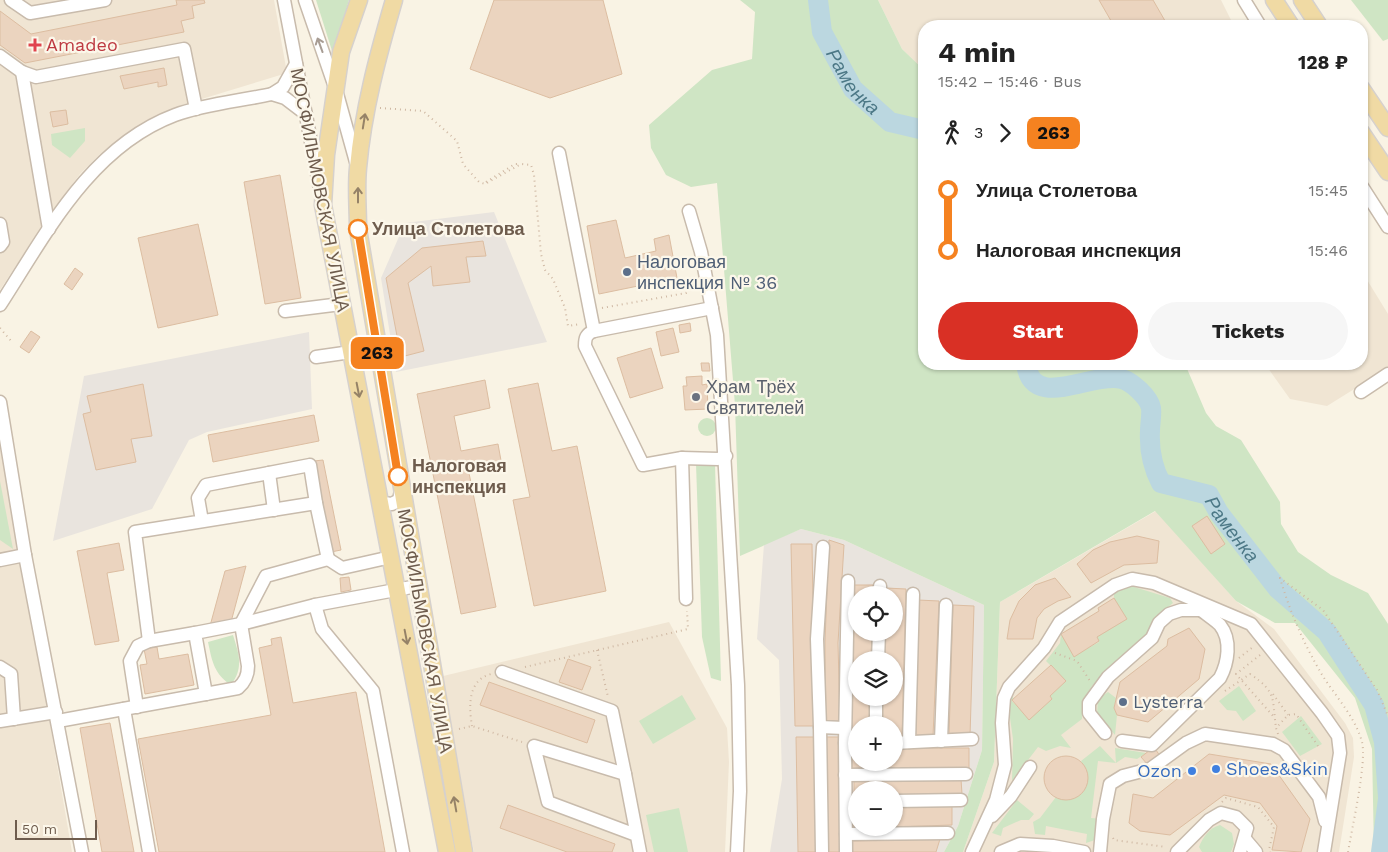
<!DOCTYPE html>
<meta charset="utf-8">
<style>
:root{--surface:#fff;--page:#f6f6f6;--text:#222;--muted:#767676;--accent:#d93025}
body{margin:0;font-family:"Work Sans",sans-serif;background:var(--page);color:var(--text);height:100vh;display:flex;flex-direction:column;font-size:19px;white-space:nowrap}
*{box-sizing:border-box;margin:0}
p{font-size:16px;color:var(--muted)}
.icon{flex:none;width:28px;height:28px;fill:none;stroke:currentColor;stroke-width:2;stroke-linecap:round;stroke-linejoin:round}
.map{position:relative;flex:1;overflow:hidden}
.drawer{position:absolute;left:918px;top:20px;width:450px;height:350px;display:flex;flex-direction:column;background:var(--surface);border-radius:20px;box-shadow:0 1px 4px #0004}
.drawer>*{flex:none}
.badge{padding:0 10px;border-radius:8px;font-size:18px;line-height:32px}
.fabs{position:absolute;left:848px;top:586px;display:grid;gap:10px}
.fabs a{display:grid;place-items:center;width:55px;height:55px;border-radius:50%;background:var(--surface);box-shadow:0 1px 4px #0004;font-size:25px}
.scale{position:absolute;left:15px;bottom:12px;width:82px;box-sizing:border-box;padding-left:5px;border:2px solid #6e5c4d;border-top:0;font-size:14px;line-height:18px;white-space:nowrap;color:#6e5c4d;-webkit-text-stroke:4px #fcf7ea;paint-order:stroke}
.map>.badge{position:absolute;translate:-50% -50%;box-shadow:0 0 0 2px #fff}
.legs{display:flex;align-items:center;gap:8px;height:55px;padding:0 20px;font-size:16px}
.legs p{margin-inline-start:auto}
.head{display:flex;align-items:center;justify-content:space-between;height:85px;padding:0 20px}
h1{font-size:28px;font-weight:700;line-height:38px}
.primary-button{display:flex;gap:10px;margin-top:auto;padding:10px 20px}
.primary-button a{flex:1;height:58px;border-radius:30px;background:var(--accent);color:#fff;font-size:20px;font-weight:700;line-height:58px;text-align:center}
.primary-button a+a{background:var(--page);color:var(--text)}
ul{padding:0 20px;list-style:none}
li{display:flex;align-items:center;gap:18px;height:60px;font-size:19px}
li i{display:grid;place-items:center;width:8px;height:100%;margin:0 6px;background:currentColor}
li i::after{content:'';width:12px;height:12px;margin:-6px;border:4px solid;border-radius:50%;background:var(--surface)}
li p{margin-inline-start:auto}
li:first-child i{background:linear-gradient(#0000 50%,currentColor 0)}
li:last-child i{background:linear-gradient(currentColor 50%,#0000 0)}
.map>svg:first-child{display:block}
.residential{fill:#f0e5d3}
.industrial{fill:#e9e4de;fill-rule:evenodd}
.green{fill:#cfe5c4}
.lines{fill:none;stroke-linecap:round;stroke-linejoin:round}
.river{stroke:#bbd7e0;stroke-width:20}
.building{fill:#ebd4bf;stroke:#dcbda1}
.minor-casing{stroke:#c8bbac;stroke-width:15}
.major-casing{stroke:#d6d1cd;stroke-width:19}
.path{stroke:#cfb8a3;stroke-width:2;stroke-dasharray:1 4;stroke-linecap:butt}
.minor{stroke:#fff;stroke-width:12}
.major{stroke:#f0daa4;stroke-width:16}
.oneway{stroke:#a89d94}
.oneway2{stroke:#958267}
.line-1-casing{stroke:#fff;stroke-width:11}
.line-1{stroke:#f58220;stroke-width:8}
.health-dot{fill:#e0444e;stroke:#fcf7ea;stroke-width:2}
.stop-1-dot{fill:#fff;stroke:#f58220;stroke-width:2.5}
.service-dot{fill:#5c6f8a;stroke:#fcf7ea;stroke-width:2}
.worship-dot{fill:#6b7280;stroke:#fcf7ea;stroke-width:2}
.shop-dot{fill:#3f7fe0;stroke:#fcf7ea;stroke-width:2}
.labels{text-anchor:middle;stroke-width:4.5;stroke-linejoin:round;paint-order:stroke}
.health-label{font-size:18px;fill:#be3a42;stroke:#fcf7ea;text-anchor:start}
.street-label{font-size:18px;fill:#6e5c4d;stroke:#fcf7ea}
.stop-label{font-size:18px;font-weight:bold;fill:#6e5c4d;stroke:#fcf7ea;text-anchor:start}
.service-label{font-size:18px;fill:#4e5e75;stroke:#fcf7ea;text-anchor:start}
.worship-label{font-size:18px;fill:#5b616d;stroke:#fcf7ea;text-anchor:start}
.shop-label{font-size:18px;fill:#366cbe;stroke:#fcf7ea;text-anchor:start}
.water-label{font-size:19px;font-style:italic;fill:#4c7886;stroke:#fcf7ea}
</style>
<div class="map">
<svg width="1388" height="852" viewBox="0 0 1388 852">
<rect width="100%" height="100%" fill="#f9f3e4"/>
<g class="residential">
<polygon points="0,0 274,0 287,73 182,105 152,118 131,130 100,154 80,174 52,211 0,290"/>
<polygon points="878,0 1221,0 1234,26 924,26 924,70 902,49"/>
<polygon points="1361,270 1388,314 1388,368 1327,406 1290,399 1265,364 1361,364"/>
<polygon points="0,433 72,852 0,852"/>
<polygon points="1156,511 1236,601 1274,629 1345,723 1353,738 1354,757 1339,852 963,852 994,762 1000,602"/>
<polygon points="669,622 727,728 729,762 725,852 474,852 439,677"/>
</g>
<g class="industrial">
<polygon points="494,212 547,342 396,372 381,278 405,223"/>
<polygon points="309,332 312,409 207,432 189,440 152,509 53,541 84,376"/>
<path d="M801,529L844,540L984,605L982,750L958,826L944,852H770L782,779L779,660L757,639L764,544ZM856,595H894V632H856ZM856,660H894V698H856ZM856,725H894V762H856ZM856,790H894V828H856Z"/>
</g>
<g class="green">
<polygon points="316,0 349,0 333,54"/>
<polygon points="740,0 878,0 902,49 924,70 924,364 1185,364 1206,413 1216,426 1241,440 1280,502 1281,524 1298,552 1331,575 1368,593 1388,624 1388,852 1374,852 1372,749 1355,698 1295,623 1275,623 1236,601 1155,511 1000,602 994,762 963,852 944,852 958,826 982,750 984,605 844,540 801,529 740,556 735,405 717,183 691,187 666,175 651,148 649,125 712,70 752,59 755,12"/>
<polygon points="1351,0 1388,0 1388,39 1383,41"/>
<polygon points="85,128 85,141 70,158 52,145 51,134"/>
<circle cx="707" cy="427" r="9"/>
<polygon points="696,464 715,464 721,681 711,678 702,637"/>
<polygon points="0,481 13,549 0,540"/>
<path d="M1131,586L1170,598L1173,603C1157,615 1155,625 1144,640C1121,671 1083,672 1082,719L1061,735L1071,748L1060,746L1046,751L1038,747L1012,781L1013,739L1008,704L1009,696L1014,698L1012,701L1029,719L1052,699L1050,696L1066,681L1046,661L1060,643L1061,634L1074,656L1099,642L1097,637L1114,598V591Z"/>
<path d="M233,635C239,654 244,668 231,685C214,674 212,661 208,642Z"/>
<polygon points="1239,686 1256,711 1243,721 1236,711 1227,710 1219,701"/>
<polygon points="1108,692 1116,698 1114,708 1117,715 1115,735 1097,714 1098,699"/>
<polygon points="682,695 696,719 653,744 639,721"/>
<polygon points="1301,716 1322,744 1300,756 1282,732"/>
<polygon points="1100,746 1116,763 1115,748 1146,753 1137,759 1125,757 1116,763 1098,761 1091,818 1103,819 1101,838 1086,843 1087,834 1046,826 1045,835 1035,834 1033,822 1040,818 1056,797 1068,800 1083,792 1088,776 1081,761"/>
<polygon points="1017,800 1034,814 1029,820 1021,820 1003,828 1001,836 992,833"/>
<polygon points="679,808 688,852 654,852 646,815"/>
<path d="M1220,825L1232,833L1234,844L1231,852H1202L1199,847C1203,837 1209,828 1220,825Z"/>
</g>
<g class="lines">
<g class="river">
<path id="s1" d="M818,0L822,32L853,89L890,122L924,130"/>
<path id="s2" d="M1026,364C1033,412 1092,371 1122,379C1132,382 1149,397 1151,408C1152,415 1150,424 1150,431C1149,449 1152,466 1161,483L1209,495L1219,513L1278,589L1327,632L1374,705L1384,742L1388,797"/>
<polyline points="1381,852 1388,799"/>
</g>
</g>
<g class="building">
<polygon points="176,0 204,0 205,3 192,6 194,18 181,21 184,32 25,63 0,45 0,11 31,34 177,5"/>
<polygon points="494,0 603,0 622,74 550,98 470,69"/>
<polygon points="1099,0 1153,0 1168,26 1114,26"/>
<polygon points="164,68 167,85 158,87 158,82 124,89 120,76"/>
<polygon points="66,110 68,124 53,127 50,112"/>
<polygon points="280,175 301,298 265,304 244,182"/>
<polygon points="616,220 625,258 656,251 654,239 669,235 677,278 599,294 587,226"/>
<polygon points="198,224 218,315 158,328 138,238"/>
<polygon points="483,241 486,256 466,257 470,282 433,286 431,266 408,283 424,351 401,357 386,278 422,248"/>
<polygon points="75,268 83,274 72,290 64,284"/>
<polygon points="690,323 691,331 680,333 679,325"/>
<polygon points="673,328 679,352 661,356 656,332"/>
<polygon points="31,331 40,337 29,353 20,347"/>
<polygon points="651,348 663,388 630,398 617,358"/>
<polygon points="701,363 709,363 710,371 702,371"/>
<polygon points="702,376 702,385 707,384 708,409 685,410 683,386 687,386 686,377"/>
<polygon points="485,380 490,408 454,416 461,451 498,444 502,466 469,473 496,607 461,614 417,394"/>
<polygon points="538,383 552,451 577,446 606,591 534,606 513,500 530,497 508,389"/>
<polygon points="143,384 152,436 131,439 136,462 96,470 83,414 91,412 87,396"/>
<polygon points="314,415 319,441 213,462 208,435"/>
<polygon points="323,460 341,550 331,552 314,461"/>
<polygon points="1207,516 1225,544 1211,554 1192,526"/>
<polygon points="1137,536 1159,541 1157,563 1124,565 1091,583 1077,564 1093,550 1110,542"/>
<polygon points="829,540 844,545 838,643 840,722 825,722 825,641"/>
<polygon points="119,543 124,570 107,573 119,641 95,645 77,551"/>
<polygon points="791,544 812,544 815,726 795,726"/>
<polygon points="246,566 231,622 210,626 225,571"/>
<polygon points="349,577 351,590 341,592 340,578"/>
<polygon points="1055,578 1071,597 1058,601 1044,609 1037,618 1033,639 1007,639 1010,620 1019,601 1035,585"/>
<polygon points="852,585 873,585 872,595 856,595 856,632 872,632 871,660 856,660 856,698 871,698 870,725 856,725 856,738 849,738"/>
<polygon points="886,588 906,589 902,737 894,737 894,725 881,725 882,698 894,698 894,660 883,660 884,632 894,632 894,595 885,595"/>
<polygon points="1114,598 1127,619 1097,637 1099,641 1074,657 1061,634 1099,611 1098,608"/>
<polygon points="918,600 939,601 933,736 913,735"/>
<polygon points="953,605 974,606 970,736 949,736"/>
<polygon points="1189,628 1205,649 1199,679 1148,722 1117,715 1114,708 1120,682 1167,646 1168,639"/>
<polygon points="281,637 293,703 356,692 385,852 159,852 138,739 271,715 259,648 272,645 271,639"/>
<polygon points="157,647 159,659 188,654 194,685 145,694 140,665 147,664 144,649"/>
<polygon points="568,659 591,667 582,690 559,682"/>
<polygon points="1051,665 1066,681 1050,696 1052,699 1029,720 1012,700"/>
<polygon points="489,682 595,720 587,743 480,705"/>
<polygon points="110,723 134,852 102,852 80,728"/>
<polygon points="796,737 817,737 818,852 798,852"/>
<polygon points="826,737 840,737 841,852 827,852"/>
<polygon points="1154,747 1160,756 1148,765 1141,757"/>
<polygon points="850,748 856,748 856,762 894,762 894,748 969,748 969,769 850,769"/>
<polygon points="1209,754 1271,764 1310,819 1301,852 1272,850 1277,826 1260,803 1224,795 1170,835 1140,831 1129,823 1133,794 1153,798"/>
<circle cx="1066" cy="778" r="22"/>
<polygon points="854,779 961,779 962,794 894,795 894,790 856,790 856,795 854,795"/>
<polygon points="508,805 615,844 612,852 567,852 500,828"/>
<polygon points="952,805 952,825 894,827 894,806"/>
<polygon points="853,807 856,807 856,828 859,828 853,828"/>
<polygon points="940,839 936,852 852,852 852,841"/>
</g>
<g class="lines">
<g class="minor-casing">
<g id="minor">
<polyline points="11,0 30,13 105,0"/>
<polyline points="284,0 320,189"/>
<polyline points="305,0 336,90 356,162"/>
<polyline points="1244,0 1260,26"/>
<polyline points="0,56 22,72 36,77 184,49 196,109"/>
<polyline points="22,72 49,229"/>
<polyline points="272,94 285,98 306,114"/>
<polyline points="559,153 594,331 712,308"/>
<polyline points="1361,185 1388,227"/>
<polyline points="689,211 701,252 717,335 738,685 740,791 737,852"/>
<polyline points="0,224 3,242 0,246"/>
<path d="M0,305C46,234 90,147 175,115C205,104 240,101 272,94L283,87L296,64"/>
<polyline points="285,311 341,304"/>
<path d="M594,331C586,334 585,338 585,346L643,465L682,458"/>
<polyline points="316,357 351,352"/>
<polyline points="1361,392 1388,374"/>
<polyline points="0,402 25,555 82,852"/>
<polyline points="269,473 274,510"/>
<polyline points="379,495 383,503 392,504 399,500 401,491"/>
<polyline points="823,547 817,639 820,727 844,728"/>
<polyline points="328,559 342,568 391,557"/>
<polyline points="0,560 25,555"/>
<polyline points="848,581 845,743 856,743"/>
<polyline points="880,595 880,586"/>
<polyline points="686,599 682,458 718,459 726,456"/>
<polyline points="315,605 322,629 373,691 403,852"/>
<polyline points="149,641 135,532 316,503 310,465 206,485 198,498 202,521"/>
<polyline points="878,660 879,632"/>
<polyline points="0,667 11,674 14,719"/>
<polyline points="502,672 612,711 625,774"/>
<polyline points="206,694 195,633 241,624 315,605 417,586"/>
<polyline points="137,707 130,661 138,646 149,641 195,633"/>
<polyline points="124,709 149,852"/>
<polyline points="0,721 56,712"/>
<path d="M58,721L238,688C245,682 248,676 248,666L241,624L266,576L328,559L316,503"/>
<polyline points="876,725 876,698"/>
<polyline points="820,727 822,852"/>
<polyline points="1105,733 1089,713 1089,703 1108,677 1152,638 1159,623 1169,614 1181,610 1208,610"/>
<polyline points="941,741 946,605"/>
<path d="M1122,741L1152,745L1220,678C1228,663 1232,640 1220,625C1215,620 1207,615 1201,610"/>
<polyline points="909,742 913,594"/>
<polyline points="845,743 846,852"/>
<polyline points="894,743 972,739"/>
<polyline points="845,775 966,774"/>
<polyline points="894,801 961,800"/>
<polyline points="992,816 1011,796 1030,767"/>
<polyline points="846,834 948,833"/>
<polyline points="636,835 548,802 534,746 625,774 640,852"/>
<polyline points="1245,839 1256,852"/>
<polyline points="972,852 996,800 1005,765 1002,723 1004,698 1009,687 1044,648 1060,622 1115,585 1132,579 1154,583 1251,624 1322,713 1338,736 1340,753 1324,852"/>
<polyline points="1001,852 1020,844 1053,846 1084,852"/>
<polyline points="1100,852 1103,819 1110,784 1123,776 1150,769 1186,743 1205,734 1273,744 1284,750 1319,797 1325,821"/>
<polyline points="1177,852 1209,820 1221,813 1236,817 1247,828 1240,852"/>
</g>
</g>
<g class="major-casing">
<g id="major">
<polyline points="359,0 341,52 326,155 323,205 447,852"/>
<path d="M394,0C378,55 363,110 358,168C356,188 358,209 358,229L464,852"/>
<polyline points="1274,0 1291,26"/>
<polyline points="1302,0 1319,26"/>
<polyline points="1361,88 1388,128"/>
<polyline points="1361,132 1388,172"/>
</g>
</g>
<g class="path">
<polyline points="380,108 423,111 457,141 463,164 479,182 485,184 521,164 531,165 534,175 541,254 545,270 553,279 565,308 568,326 580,324"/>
<polyline points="486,182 515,164 519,164"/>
<polyline points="602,308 686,293 695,284"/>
<polyline points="0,328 12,342"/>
<polyline points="597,650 608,697"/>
<polyline points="1055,653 1077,661 1090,681"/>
<polyline points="1260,655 1236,674 1274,717"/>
<polyline points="1239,658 1253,647"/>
<polyline points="525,667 688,629 687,611"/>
<path d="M1225,691L1250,674C1277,692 1272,698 1276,728"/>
<polyline points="1273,694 1288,715"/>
<path d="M472,726C469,708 467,680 491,674"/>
<polyline points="459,729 472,726 522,742"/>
<polyline points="1278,734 1276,728 1288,715 1296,714 1318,746"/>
<polyline points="1222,802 1226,798 1258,807 1274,827 1269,850 1270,852"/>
<polyline points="1113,838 1114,840 1166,847"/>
<path d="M1348,852C1352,828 1367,762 1362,742C1355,716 1334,695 1321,673C1303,642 1290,612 1280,578L1323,610L1377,690L1388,716"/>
</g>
<use href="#minor" class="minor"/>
<use href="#major" class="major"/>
</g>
<defs><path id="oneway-shaft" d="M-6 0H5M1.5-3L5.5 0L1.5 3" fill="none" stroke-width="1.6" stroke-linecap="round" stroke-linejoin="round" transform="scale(1.25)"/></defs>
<use class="oneway" href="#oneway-shaft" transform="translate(320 45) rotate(-110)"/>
<g class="oneway2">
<use href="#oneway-shaft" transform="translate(364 121) rotate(-81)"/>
<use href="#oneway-shaft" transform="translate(358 195) rotate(-90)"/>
<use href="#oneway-shaft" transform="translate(358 390) rotate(79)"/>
<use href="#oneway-shaft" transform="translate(406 637) rotate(79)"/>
<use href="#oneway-shaft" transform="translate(455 804) rotate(-100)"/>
</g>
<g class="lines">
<g class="line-1-casing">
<polyline id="line-1" points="358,229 398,476"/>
</g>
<use href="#line-1" class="line-1"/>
</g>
<path class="health-dot" d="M32.5 37.5h5v5h5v5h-5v5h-5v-5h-5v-5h5z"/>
<g class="stop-1-dot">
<circle cx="358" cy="229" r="9"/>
<circle cx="398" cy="476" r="9"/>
</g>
<g class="service-dot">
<circle cx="627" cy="272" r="5"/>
<circle cx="1123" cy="702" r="5"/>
</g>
<circle class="worship-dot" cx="696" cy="397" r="5"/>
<g class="shop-dot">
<circle cx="1216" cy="769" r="5"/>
<circle cx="1192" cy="771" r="5"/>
</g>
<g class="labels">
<g class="health-label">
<text x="46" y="51">Amadeo</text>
</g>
<g class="street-label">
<text transform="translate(320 190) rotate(79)" y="6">МОСФИЛЬМОВСКАЯ УЛИЦА</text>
<text transform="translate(425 631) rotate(80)" y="6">МОСФИЛЬМОВСКАЯ УЛИЦА</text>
</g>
<g class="stop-label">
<text x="372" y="235">Улица Столетова</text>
<text x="412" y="472">Налоговая<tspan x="412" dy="21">инспекция</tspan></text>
</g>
<g class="service-label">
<text x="637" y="268">Налоговая<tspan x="637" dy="21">инспекция № 36</tspan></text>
<text x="1133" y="708">Lysterra</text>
</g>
<g class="worship-label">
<text x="706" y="393">Храм Трёх<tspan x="706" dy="21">Святителей</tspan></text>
</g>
<g class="shop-label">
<text x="1226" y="775">Shoes&amp;Skin</text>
<text x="1182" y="777" text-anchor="end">Ozon</text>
</g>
<g class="water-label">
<text dy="7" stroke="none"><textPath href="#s1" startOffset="91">Раменка</textPath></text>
<text dy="7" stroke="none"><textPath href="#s2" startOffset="320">Раменка</textPath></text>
</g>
</g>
</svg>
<div class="fabs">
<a><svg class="icon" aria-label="locate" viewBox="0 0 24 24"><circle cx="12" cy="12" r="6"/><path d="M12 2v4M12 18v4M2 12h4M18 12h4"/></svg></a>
<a><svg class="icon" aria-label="layers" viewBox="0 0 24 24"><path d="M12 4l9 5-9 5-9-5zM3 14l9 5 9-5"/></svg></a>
<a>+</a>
<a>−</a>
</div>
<div class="scale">50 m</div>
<b class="badge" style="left:377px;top:353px;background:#f58220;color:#111">263</b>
<section class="drawer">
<div class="head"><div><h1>4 min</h1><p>15:42 – 15:46 · Bus</p></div><b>128 ₽</b></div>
<div class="legs"><svg class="icon" aria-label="walk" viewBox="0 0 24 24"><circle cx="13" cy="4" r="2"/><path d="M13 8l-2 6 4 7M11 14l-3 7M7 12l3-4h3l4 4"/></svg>3<svg class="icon" aria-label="forward" viewBox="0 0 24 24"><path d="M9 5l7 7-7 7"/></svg><b class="badge" style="background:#f58220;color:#111">263</b></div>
<ul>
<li><i style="color:#f58220"></i><b>Улица Столетова</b><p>15:45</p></li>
<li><i style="color:#f58220"></i><b>Налоговая инспекция</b><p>15:46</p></li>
</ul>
<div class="primary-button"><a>Start</a><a>Tickets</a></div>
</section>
</div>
